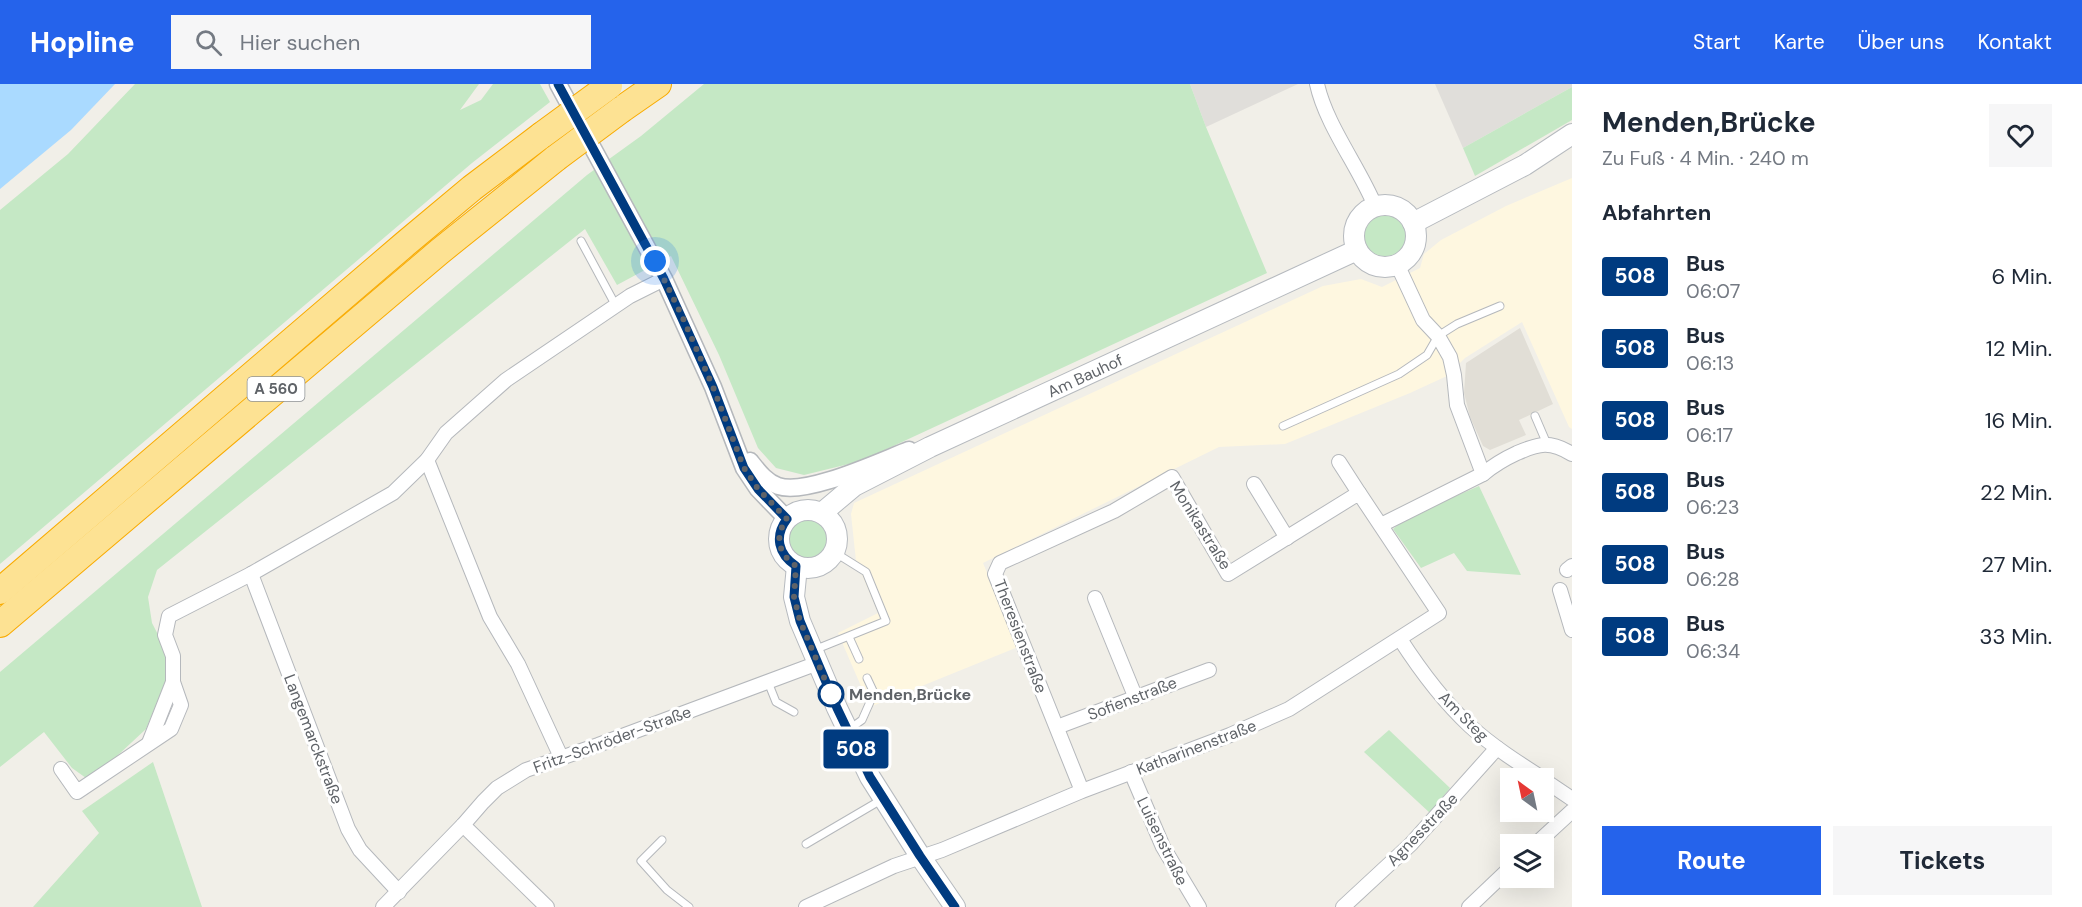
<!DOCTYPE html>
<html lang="de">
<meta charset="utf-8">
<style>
:root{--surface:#fff;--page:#f6f6f7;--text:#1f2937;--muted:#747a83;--accent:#2563eb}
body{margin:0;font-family:"DM Sans",sans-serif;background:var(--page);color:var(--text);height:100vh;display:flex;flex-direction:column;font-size:22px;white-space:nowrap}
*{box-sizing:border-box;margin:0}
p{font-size:20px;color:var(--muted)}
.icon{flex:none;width:33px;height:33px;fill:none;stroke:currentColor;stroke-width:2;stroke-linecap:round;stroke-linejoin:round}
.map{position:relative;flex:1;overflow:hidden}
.panel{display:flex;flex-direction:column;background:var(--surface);width:510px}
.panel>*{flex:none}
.badge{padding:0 12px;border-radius:4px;font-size:21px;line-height:39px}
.needle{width:39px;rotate:327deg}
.controls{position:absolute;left:1500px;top:684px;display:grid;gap:12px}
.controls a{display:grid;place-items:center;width:54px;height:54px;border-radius:0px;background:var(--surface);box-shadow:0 6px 24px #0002;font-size:30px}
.you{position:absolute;width:30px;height:30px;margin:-15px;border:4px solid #fff;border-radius:50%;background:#1a73e8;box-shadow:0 0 0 9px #1a73e833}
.map>.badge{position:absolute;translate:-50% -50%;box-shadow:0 0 0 3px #fff}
h2{padding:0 30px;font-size:22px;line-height:54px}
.round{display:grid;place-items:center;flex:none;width:63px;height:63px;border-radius:0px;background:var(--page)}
.summary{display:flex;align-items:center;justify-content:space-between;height:102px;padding:0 30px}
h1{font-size:28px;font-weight:700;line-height:45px}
.action{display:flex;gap:12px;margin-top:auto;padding:12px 30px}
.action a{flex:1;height:69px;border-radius:0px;background:var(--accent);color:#fff;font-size:24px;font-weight:700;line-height:69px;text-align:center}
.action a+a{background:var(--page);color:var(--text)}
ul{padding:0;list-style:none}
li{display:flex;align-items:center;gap:18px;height:72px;padding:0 30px}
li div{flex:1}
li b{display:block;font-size:22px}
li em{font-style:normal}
li .badge{min-width:66px;font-weight:700;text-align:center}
header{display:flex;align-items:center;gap:36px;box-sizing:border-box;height:84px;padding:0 30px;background:var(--accent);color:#fff}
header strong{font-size:28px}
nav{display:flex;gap:33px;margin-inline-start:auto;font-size:21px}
.search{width:420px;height:54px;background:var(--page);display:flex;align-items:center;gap:15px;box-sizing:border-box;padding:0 21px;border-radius:0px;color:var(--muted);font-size:22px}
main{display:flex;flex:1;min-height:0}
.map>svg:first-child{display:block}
.commercial{fill:#fef7e0}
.industrial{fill:#e0deda}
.education{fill:#e1ded6}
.green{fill:#c5e8c5}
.water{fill:#aadaff}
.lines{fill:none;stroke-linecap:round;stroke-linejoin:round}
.service-casing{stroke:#b5b8bc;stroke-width:9}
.minor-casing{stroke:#b5b8bc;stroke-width:16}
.tertiary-casing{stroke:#b5b8bc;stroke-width:19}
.secondary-casing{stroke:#b6babf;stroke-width:22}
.motorway-casing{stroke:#f9ab00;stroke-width:28}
.service{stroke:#fff;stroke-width:7}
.minor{stroke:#fff;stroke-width:14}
.tertiary{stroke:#fff;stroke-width:16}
.secondary{stroke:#fff;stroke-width:20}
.motorway{stroke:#fde293;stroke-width:26}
.motorway-bridge-casing{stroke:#f9ab00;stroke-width:28;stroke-linecap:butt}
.motorway-bridge{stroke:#fde293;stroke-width:26}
.line-casing{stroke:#fff;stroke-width:14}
.line{stroke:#003b80;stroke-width:9}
.walk{stroke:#5f6368;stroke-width:6;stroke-dasharray:0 10.8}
.stop-dot{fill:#fff;stroke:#003b80;stroke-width:3}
.labels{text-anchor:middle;stroke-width:6;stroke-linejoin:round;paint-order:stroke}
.shield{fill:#fff;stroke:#8f9295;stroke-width:1.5}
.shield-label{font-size:15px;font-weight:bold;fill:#5f6368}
.street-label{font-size:16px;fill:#5f6368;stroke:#fff}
.stop-label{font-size:16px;font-weight:bold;fill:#5f6368;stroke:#fff;text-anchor:start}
</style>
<header>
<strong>Hopline</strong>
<div class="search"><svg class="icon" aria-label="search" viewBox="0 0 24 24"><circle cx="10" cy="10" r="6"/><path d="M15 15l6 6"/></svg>Hier suchen</div>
<nav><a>Start</a><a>Karte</a><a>Über uns</a><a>Kontakt</a></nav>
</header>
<main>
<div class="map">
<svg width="1572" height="823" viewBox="0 0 1572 823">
<rect width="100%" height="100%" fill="#f1efe8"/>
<polygon class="commercial" points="1572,94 1572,345 1569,343 1522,238 1465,274 1447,292 1410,309 1285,360 1219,363 983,479 1018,563 870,623 838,549 878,529 856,477 851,430 854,419 1323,202 1361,195 1382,203 1420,184 1424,170 1441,156 1506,122"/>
<g class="industrial">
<polygon points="1190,0 1298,0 1206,43"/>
<polygon points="1435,0 1572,0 1572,3 1463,64"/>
</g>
<polygon class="education" points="1520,244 1553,320 1519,336 1526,351 1490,366 1483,362 1470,333 1464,309 1466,279"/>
<g class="green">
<polygon points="135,0 479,0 460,26 481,16 493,0 540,0 550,18 472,79 0,480 0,126 68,70"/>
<polygon points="704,0 1190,0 1206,43 1267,189 861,377 804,391 776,384 758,364 719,271 671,172 617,201 585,145 157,486 148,513 152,539 168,570 169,589 146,645 117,672 86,694 72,684 44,648 0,683 0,588 587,91 641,52"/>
<polygon points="1572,3 1572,36 1475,92 1463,64"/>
<circle cx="1385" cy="152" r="21"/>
<polygon points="1479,402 1521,491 1467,487 1454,469 1421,484 1393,445 1407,433"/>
<circle cx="808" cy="455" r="21"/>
<polygon points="1389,646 1450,704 1430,729 1364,668"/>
<polygon points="153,678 202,823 33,823 99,749 82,727"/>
</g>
<polygon class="water" points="0,0 115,0 71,46 0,105"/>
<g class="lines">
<g class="service-casing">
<g id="service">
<polyline points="581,157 616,222"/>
<polyline points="1535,332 1547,360"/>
<polyline points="1283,342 1399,290 1427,271 1438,252 1457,240 1500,222"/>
<polyline points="849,553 859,575"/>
<polyline points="814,566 886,537 866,488 834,468"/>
<polyline points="768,598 776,618 794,628"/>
<polyline points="848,646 862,636 874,609 867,594"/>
<polyline points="662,756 641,777 667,806 689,823"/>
<polyline points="806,760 881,716"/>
</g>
</g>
<g class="minor-casing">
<g id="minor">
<path d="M1317,0C1326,41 1359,83 1375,122"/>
<polyline points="1397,180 1423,236 1438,252 1450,273 1454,291 1457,321 1483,390"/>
<polyline points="427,376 490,533 518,580 561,673"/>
<polyline points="1339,378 1359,409"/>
<polyline points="1254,400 1287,454"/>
<path d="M1381,441L1483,390C1494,381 1504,375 1517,369C1540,359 1550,357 1572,370"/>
<polyline points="1567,486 1572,482"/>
<polyline points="251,490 348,745 360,766 399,808"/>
<polyline points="1560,506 1572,546"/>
<polyline points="1095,514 1135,612"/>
<path d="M1400,555C1420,586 1443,617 1470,642C1492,662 1517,678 1542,694"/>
<polyline points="1057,643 1209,586"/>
<polyline points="149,659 173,598"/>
<polyline points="61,685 77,708 171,645 181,621 173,598 173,572 165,551 169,532 251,490 393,409 427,376 446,349 506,296 630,212 664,195"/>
<polyline points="1131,688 1163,763 1199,823"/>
<polyline points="1544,696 1572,715"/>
<polyline points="463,741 547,823"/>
<polyline points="1536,760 1572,727"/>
<polyline points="383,823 463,741 483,718 497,704 526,686 598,661 818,579"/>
<polyline points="806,823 894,782 942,766 1082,707 1230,651 1289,625 1439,529 1359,409 1228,490 1172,393 1114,427 1000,479 995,490 1082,707"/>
<polyline points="1343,823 1411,760 1497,664"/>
<polyline points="1469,823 1510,784"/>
</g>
</g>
<g class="tertiary-casing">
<g id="tertiary">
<polyline points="558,0 664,195 713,303 744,384 758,405 787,435"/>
<path d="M750,377C758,387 766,398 778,402C806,412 880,377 909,366"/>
</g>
</g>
<g class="secondary-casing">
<g id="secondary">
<circle cx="1385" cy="152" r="31"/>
<polyline points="1413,139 1525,81 1572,50"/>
<circle cx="808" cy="455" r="29"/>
<path id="s1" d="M822,429L854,402L930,363L1357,166"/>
<polyline points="797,482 794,513 800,537 837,624 870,693 920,772 955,823"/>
</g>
</g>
<g class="motorway-casing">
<g id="motorway">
<polyline points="622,25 658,0"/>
<polyline points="0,507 405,160 472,104 542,51"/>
<polyline points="0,540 439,168 556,74"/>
</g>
</g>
<use href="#service" class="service"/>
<use href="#minor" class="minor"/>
<use href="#tertiary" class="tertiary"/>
<use href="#secondary" class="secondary"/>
<use href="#motorway" class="motorway"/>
<g class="motorway-bridge-casing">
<g id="motorway-bridge">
<polyline points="542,51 609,2"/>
<polyline points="556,74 622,25"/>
</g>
</g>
<use href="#motorway-bridge" class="motorway-bridge"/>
</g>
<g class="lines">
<g class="line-casing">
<path id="line" d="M558,0L664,195L713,303L744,384L758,405L787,435C774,452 778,470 796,482L794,513L800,537L837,624L870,693L920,772L955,823"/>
</g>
<use href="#line" class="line"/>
<path class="walk" d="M655,177L682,232L713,303L744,384L758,405L787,435C774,452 778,470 796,482L794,513L800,537L831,610"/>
</g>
<circle class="stop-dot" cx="831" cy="610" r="12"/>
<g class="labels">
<rect class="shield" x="247.5" y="293" width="57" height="24" rx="4.5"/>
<g class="shield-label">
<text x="276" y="310">A 560</text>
</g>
<g class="street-label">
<text dy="6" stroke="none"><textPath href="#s1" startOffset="298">Am Bauhof</textPath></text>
<text transform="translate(1201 441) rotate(58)" y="6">Monikastraße</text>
<text transform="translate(1021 552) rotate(69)" y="6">Theresienstraße</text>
<text transform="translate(1132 614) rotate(-21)" y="6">Sofienstraße</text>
<text transform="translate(1464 632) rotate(45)" y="6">Am Steg</text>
<text transform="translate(314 655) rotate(69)" y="6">Langemarckstraße</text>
<text transform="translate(612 655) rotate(-20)" y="6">Fritz-Schröder-Straße</text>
<text transform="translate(1196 663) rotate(-21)" y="6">Katharinenstraße</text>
<text transform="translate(1422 745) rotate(-46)" y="6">Agnesstraße</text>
<text transform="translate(1163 757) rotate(64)" y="6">Luisenstraße</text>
</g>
<g class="stop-label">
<text x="849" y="616">Menden,Brücke</text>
</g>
</g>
</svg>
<div class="controls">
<a><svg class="needle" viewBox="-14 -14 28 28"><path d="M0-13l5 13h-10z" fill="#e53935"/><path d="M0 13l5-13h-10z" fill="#747a83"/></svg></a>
<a><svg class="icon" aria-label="layers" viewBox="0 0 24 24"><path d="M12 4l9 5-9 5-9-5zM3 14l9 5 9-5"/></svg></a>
</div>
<div class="you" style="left:655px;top:177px"></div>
<b class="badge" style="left:856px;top:665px;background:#003b80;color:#fff">508</b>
</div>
<section class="panel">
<div class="summary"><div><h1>Menden,Brücke</h1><p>Zu Fuß · 4 Min. · 240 m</p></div><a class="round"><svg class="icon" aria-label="heart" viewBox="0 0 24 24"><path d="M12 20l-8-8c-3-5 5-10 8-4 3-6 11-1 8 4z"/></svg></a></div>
<h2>Abfahrten</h2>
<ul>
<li><span class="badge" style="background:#003b80;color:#fff">508</span><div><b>Bus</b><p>06:07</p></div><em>6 Min.</em></li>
<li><span class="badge" style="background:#003b80;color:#fff">508</span><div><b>Bus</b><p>06:13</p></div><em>12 Min.</em></li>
<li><span class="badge" style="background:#003b80;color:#fff">508</span><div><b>Bus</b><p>06:17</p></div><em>16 Min.</em></li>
<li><span class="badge" style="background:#003b80;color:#fff">508</span><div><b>Bus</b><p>06:23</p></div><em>22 Min.</em></li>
<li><span class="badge" style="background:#003b80;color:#fff">508</span><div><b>Bus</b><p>06:28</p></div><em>27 Min.</em></li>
<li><span class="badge" style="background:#003b80;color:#fff">508</span><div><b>Bus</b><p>06:34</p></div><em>33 Min.</em></li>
</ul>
<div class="action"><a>Route</a><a>Tickets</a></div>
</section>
</main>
